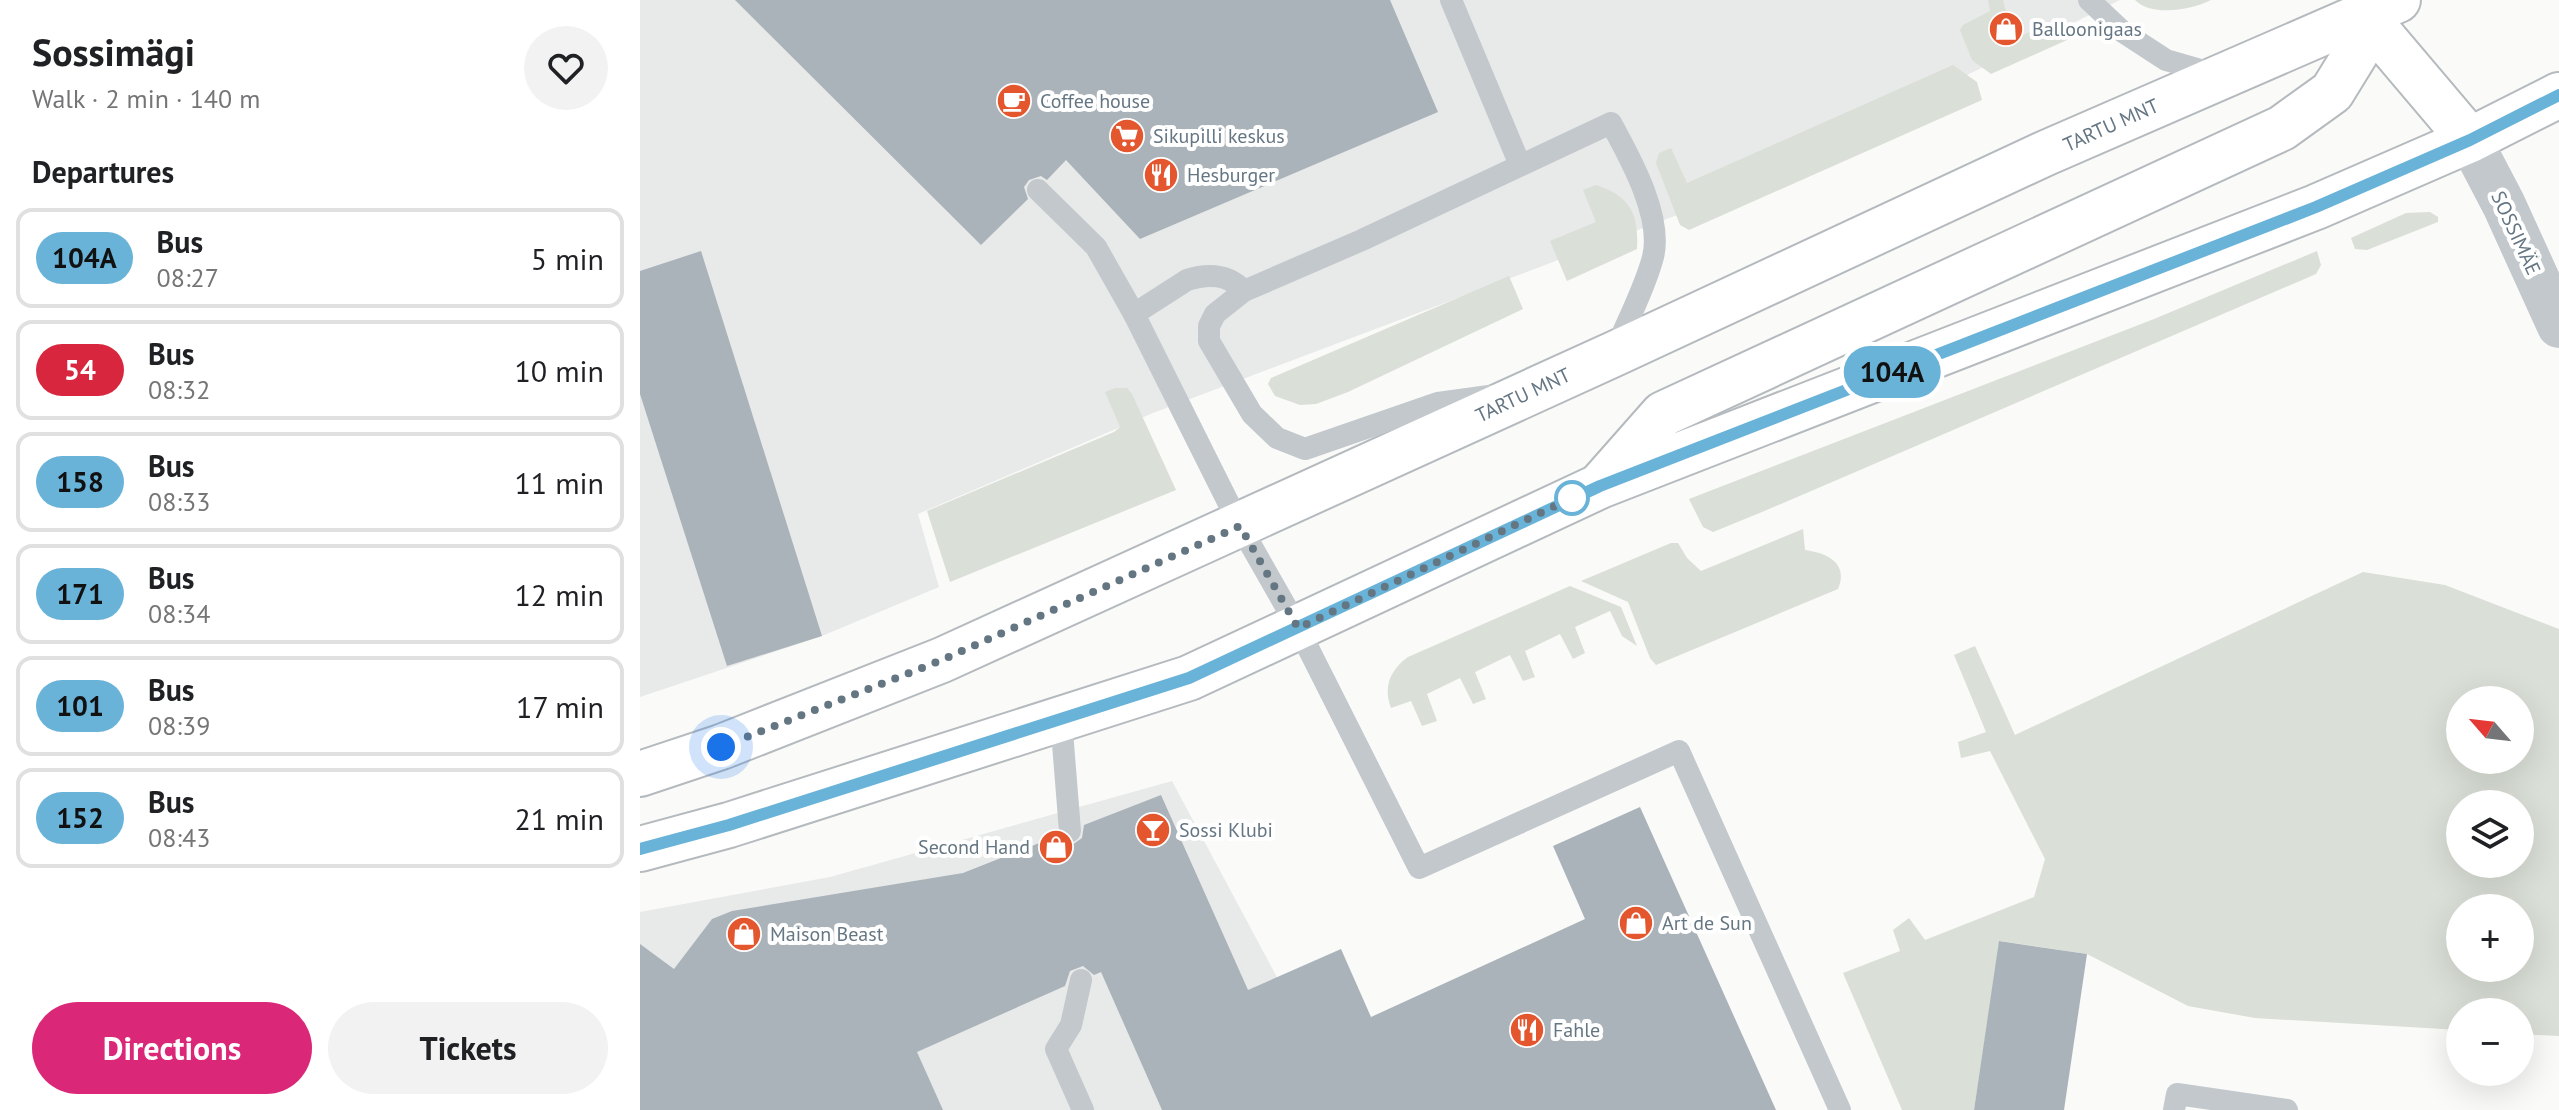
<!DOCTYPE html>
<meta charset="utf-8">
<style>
:root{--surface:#fff;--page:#f2f2f2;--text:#202124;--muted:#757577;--line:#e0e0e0;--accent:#db2777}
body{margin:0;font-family:"PT Sans",sans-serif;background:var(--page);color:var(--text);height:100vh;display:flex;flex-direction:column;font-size:30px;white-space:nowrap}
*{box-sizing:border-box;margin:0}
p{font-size:26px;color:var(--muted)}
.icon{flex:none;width:44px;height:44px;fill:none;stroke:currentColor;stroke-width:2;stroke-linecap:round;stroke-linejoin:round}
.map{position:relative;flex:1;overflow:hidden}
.side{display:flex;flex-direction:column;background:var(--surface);width:640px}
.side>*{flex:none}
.badge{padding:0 16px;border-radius:26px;font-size:28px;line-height:52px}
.needle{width:52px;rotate:298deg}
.tools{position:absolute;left:1806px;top:686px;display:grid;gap:16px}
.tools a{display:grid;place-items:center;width:88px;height:88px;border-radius:50%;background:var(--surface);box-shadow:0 8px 32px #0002;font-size:40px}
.you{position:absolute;width:40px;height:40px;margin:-20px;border:6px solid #fff;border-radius:50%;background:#1a73e8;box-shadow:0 0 0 12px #1a73e833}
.map>.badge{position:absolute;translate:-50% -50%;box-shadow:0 0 0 4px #fff}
h2{padding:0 32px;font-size:30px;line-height:72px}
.round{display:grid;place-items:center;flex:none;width:84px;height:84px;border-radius:42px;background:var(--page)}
.head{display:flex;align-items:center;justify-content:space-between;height:136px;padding:0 32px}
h1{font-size:38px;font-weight:800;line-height:60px}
.action{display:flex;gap:16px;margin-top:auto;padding:16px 32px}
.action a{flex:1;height:92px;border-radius:48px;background:var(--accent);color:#fff;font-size:32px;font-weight:800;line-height:92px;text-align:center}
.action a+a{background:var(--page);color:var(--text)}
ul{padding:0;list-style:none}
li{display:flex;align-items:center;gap:24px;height:100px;margin:0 16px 12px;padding:0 16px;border:4px solid var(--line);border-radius:16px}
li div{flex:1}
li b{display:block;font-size:30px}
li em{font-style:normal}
li .badge{min-width:88px;font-weight:700;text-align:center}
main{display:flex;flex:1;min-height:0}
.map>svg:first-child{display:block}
.built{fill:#e8e9e9}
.green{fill:#dadfd7;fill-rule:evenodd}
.building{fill:#aab3b9}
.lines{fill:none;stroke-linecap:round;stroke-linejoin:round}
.primary-casing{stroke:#b5babe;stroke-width:48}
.service{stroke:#c3c8cc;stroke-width:22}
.minor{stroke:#c3c8cc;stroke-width:44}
.primary{stroke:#fff;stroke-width:44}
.line-casing{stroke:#fff;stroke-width:18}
.line{stroke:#69b3d9;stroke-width:12}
.walk{stroke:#657683;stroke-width:8;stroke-dasharray:0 14.4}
.stop-dot{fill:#fff;stroke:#69b3d9;stroke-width:4}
.labels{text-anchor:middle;stroke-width:8;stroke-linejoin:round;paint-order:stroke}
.poi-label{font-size:20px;fill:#657683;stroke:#fff;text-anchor:start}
.street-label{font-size:20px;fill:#657683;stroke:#fff}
</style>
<main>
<section class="side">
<div class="head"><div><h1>Sossimägi</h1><p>Walk · 2 min · 140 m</p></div><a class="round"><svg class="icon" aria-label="heart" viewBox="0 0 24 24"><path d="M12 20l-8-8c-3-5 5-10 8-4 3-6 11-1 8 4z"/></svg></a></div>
<h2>Departures</h2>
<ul>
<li><span class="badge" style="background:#69b3d9;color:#111">104A</span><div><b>Bus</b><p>08:27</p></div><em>5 min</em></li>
<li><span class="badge" style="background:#d7263d;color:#fff">54</span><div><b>Bus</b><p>08:32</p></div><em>10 min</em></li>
<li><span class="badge" style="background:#69b3d9;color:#111">158</span><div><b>Bus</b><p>08:33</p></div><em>11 min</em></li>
<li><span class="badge" style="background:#69b3d9;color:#111">171</span><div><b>Bus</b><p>08:34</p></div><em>12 min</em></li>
<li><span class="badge" style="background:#69b3d9;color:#111">101</span><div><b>Bus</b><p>08:39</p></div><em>17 min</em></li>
<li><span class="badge" style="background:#69b3d9;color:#111">152</span><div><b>Bus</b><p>08:43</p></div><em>21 min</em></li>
</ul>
<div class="action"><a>Directions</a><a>Tickets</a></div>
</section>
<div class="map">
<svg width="1919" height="1110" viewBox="0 0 1919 1110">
<rect width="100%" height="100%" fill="#fafaf8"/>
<g class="built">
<polygon points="0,0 1480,0 1056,208 513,413 278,514 299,587 182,636 0,697"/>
<polygon points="532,781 708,1110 0,1110 0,912 190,877"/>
</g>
<g class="green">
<path d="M1348,0H1363L1373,39C1398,29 1422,14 1447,31L1351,74L1332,60L1320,30L1323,25L1350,11Z"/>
<path d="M1495,0H1571C1552,10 1511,17 1495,0Z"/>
<polygon points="1313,65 1337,82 1342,100 1049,230 1040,225 1016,163 1019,153 1031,148 1047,183"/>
<path d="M956,185C990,196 999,214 997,249L927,281L910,241L956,222L943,190Z"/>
<polygon points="1790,212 1798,217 1798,222 1727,250 1715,249 1711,238 1766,213"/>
<polygon points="1677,251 1681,265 1676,274 1122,512 1073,532 1063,527 1049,499 1514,319"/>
<polygon points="869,276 883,309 708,392 676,404 660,405 635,396 628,384 631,378"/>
<polygon points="475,388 487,388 492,394 536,490 310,582 287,511 474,432 480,427 465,392"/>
<path d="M1163,529L1165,550C1187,553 1209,563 1198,589L1016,665L1010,658L988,602L941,581L1031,543H1038L1047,558L1061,571Z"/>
<path d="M1723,572L1805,585L1919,629V1036L1880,1034V1012H1820V1030L1615,1018L1548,1006L1447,954L1360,941L1334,1110H1262L1203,973L1260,951L1253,930L1269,918L1285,940L1394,897L1405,859L1350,751L1321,758L1318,742L1346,732L1314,655L1335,646L1375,735ZM1820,700H1880V760H1820ZM1820,804H1880V864H1820ZM1820,908H1880V968H1820Z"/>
<path d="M930,586L981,607L997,646L982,636L970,611L935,627L945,653L933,659L920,634L885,651L895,677L883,681L870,655L835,672L846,699L833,704L820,678L787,694L797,721L782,726L771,701L751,708C743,687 750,670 768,657Z"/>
</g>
<g class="building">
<polygon points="95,0 750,0 798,112 500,239 426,160 407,180 401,176 389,180 384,187 388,199 341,245"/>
<polygon points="61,251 182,636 87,666 0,394 0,271"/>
<polygon points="521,795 608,990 701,949 731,1017 945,919 913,846 1000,807 1136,1110 522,1110 461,972 454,975 443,966 430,971 425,986 277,1052 303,1110 0,1110 0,944 34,969 72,919 92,911 323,873 417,836 423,843 432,845 442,838 444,825"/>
<polygon points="1359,941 1447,954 1424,1110 1334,1110"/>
</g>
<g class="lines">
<g class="primary-casing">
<g id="primary">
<polyline points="1725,16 1830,140"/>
<polyline points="963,482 1023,414 1642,128 1692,92 1716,53 1725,16"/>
<polyline points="0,774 81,747 302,660 974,354 1406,153 1758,0"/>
<polyline points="0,849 89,825 549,678 960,486 1676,207 1830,140 1919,95"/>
</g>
</g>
<g class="service">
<polyline points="811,0 880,165"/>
<polyline points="1449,0 1483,32 1526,60 1578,75"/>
<polyline points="398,190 456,247 494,314 600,526 658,628 779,868 1039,751 1200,1110"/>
<path d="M494,314L547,280C569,273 588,274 604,291"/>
<path d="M849,396L798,403L665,449L637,438L612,414L569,341V326L575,314L604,291L722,240L971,123C990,158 1023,216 1013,257C1005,288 988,319 976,349"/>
<polyline points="421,719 430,831"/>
<polyline points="441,980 431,1025 416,1049 443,1110"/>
<polyline points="1534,1110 1537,1094 1647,1110"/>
</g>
<polyline class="minor" points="1830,140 1864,205 1919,326"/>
<use href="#primary" class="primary"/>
</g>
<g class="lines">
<g class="line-casing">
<polyline id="line" points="0,849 89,825 549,678 960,486 1676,207 1830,140 1919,95"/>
</g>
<use href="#line" class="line"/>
<polyline class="walk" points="81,747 302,660 600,526 658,628 932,498"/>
</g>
<defs>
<g id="shop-disc" transform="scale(1.8)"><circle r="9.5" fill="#e4572e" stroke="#fff"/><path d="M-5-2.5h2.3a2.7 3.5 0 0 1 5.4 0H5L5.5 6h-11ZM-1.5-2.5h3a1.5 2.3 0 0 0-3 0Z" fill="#fff"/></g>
<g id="cafe-disc" transform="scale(1.8)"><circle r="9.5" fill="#e4572e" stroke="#fff"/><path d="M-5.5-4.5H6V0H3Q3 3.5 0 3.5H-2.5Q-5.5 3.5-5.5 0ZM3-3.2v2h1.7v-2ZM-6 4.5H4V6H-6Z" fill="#fff"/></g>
<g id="supermarket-disc" transform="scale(1.8)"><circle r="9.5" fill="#e4572e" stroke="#fff"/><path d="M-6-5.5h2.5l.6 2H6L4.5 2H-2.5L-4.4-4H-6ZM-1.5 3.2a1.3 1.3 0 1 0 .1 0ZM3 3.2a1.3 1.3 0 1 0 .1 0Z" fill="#fff"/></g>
<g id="restaurant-disc" transform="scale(1.8)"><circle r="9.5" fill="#e4572e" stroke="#fff"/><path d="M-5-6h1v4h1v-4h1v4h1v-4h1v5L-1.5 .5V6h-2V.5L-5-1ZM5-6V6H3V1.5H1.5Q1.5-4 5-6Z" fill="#fff"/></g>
<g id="bar-disc" transform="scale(1.8)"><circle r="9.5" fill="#e4572e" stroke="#fff"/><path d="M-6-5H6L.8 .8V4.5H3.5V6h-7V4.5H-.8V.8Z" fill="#fff"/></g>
</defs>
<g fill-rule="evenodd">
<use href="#shop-disc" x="1366" y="29"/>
<use href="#cafe-disc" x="374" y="101"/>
<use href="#supermarket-disc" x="487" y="136"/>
<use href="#restaurant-disc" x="521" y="175"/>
<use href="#bar-disc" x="513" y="830"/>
<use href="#shop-disc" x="416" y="847"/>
<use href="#shop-disc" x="996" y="923"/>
<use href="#shop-disc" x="104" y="934"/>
<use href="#restaurant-disc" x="887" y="1030"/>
</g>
<circle class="stop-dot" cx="932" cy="498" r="16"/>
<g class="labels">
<g class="poi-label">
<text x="1392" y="36">Balloonigaas</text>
<text x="400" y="108">Coffee house</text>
<text x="513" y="143">Sikupilli keskus</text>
<text x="547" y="182">Hesburger</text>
<text x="539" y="837">Sossi Klubi</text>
<text x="390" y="854" text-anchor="end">Second Hand</text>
<text x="1022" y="930">Art de Sun</text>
<text x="130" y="941">Maison Beast</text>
<text x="913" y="1037">Fahle</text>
</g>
<g class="street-label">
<text transform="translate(1471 125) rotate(-24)" y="7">TARTU MNT</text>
<text transform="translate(1876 233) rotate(65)" y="7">SOSSIMÄE</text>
<text transform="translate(883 395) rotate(-25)" y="7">TARTU MNT</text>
</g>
</g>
</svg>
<div class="tools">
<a><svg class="needle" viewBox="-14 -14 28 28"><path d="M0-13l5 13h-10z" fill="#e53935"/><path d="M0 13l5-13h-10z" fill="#757577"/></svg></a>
<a><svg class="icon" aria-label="layers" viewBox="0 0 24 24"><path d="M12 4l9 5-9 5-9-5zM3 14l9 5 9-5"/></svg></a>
<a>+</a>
<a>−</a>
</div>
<div class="you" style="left:81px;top:747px"></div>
<b class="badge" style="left:1252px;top:372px;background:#69b3d9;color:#111">104A</b>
</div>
</main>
